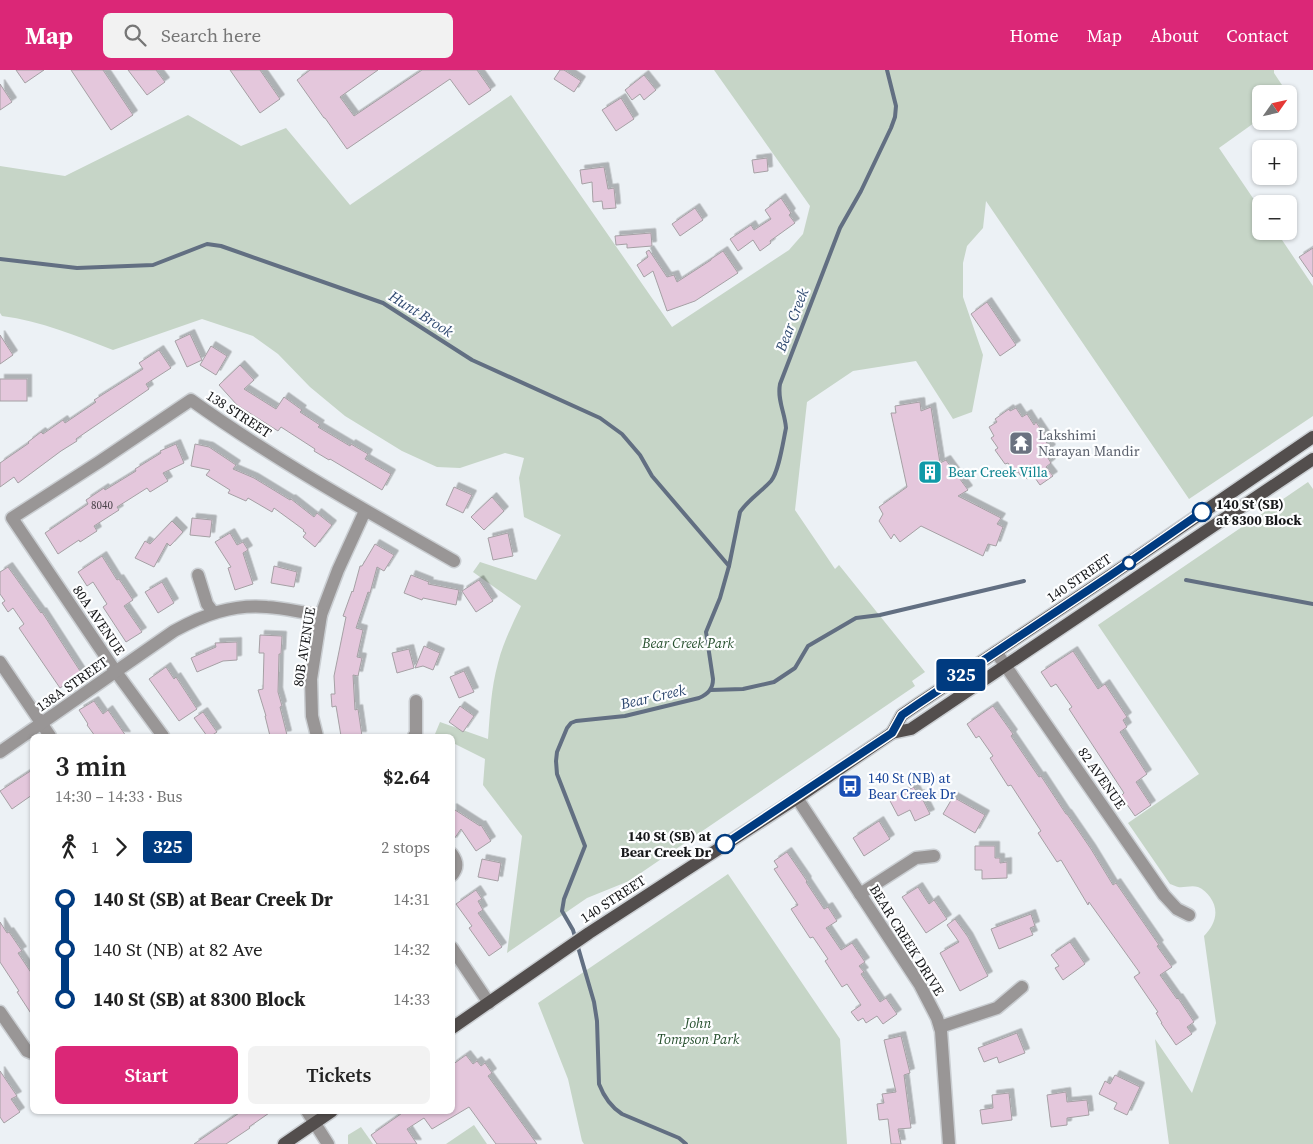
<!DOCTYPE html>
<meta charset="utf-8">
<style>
:root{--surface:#fff;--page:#f2f2f2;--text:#222;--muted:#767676;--accent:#db2777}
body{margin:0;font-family:"Source Serif 4",serif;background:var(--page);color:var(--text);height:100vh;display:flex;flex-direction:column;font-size:19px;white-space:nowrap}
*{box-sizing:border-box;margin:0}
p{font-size:16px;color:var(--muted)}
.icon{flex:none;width:28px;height:28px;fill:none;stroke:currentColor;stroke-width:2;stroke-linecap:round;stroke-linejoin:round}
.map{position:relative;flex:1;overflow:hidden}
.panel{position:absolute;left:30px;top:664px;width:425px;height:380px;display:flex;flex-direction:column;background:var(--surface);border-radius:8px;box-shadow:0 1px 4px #0004}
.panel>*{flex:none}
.badge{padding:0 10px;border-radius:4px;font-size:18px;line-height:32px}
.needle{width:32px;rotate:56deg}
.fabs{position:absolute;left:1252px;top:15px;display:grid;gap:10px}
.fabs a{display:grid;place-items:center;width:45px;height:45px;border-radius:8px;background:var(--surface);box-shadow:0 1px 4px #0004;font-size:25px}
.map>.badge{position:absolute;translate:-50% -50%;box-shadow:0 0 0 2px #fff}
.legs{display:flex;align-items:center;gap:8px;height:55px;padding:0 25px;font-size:16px}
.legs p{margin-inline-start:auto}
.overview{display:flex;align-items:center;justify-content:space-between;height:85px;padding:0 25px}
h1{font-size:28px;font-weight:600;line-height:38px}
.action{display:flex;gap:10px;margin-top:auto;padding:10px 25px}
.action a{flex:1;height:58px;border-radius:8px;background:var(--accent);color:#fff;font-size:20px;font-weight:600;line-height:58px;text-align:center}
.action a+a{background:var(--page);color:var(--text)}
ul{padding:0 25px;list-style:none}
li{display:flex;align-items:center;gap:18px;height:50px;font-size:19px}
li i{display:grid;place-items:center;width:8px;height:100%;margin:0 6px;background:currentColor}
li i::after{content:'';width:12px;height:12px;margin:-6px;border:4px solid;border-radius:50%;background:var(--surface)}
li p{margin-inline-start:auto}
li:first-child i{background:linear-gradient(#0000 50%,currentColor 0)}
li:last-child i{background:linear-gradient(currentColor 50%,#0000 0)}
header{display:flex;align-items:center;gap:30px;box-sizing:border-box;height:70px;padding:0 25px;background:var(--accent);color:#fff}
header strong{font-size:24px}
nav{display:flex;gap:28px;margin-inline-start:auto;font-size:18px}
.search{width:350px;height:45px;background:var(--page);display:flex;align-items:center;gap:12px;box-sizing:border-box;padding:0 18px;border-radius:8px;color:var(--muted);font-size:19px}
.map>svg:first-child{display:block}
.green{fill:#c6d5c7}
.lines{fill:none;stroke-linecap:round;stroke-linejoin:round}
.stream{stroke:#626f82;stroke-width:4}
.building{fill:#e4c7dc;stroke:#a5a0a4;filter:url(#shadow)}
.minor-casing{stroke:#caced2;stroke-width:15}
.major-casing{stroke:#caced2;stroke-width:15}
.minor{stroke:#999696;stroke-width:12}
.major{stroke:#534e4d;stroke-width:12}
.line-1-casing{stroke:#fff;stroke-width:11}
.line-1{stroke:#003b80;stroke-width:8}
.stop-1-dot{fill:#fff;stroke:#003b80;stroke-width:2.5}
.labels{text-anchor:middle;stroke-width:4.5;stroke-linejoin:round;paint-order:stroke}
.number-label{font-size:11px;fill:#4a434a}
.street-label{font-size:14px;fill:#161719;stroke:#fdfeff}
.worship-label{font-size:14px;fill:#5b616d;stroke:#fdfeff;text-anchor:start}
.culture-label{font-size:14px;fill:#0d838f;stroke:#fdfeff;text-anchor:start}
.stop-label{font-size:14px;font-weight:bold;fill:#161719;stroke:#fdfeff;text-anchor:start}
.park-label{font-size:14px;font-style:italic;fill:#27502e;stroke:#fdfeff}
.transit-label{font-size:14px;fill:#164399;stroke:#fdfeff;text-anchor:start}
.water-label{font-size:15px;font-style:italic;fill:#304a71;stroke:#fdfeff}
</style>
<header>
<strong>Map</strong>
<div class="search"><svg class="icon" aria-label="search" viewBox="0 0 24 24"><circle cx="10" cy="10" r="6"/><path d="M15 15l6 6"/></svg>Search here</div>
<nav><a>Home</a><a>Map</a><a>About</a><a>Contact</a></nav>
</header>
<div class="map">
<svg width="1313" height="1074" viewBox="0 0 1313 1074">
<defs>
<filter id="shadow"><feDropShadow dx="4.5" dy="-4.5" stdDeviation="0" flood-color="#0004"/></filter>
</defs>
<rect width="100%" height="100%" fill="#ecf1f5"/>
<g class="green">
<path d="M714,0H1274V3L1288,24H1261V48L1219,78L1261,140V161H1276L1313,216V346L1189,429L986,131L983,158L967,176L963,193V227L983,285L972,342L953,349L916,291L853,301L807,332L795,440L835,499L839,495L925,602L912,611L915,616L629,811L587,828L507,883L522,766L483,715L485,689L453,673L452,666H438L435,664L440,652L488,669C490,644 491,618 498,593C503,573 512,555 521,536L473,502L480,492L536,510L561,465L524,447L519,408L524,388L505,383L460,398L437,397L402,381L345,346L310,317L278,284L253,266L202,249L113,280C77,266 41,251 2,246L0,243V96L65,106L188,45L241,76L286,58L350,135L511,25L672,257L789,180L803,164L810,136Z"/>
<path d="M1308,412L1313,419V1074H1169L1155,969L1192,1023L1216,953L1204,866C1215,855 1220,841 1210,827C1207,823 1203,819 1198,817C1191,815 1184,818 1178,817C1177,817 1171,814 1170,814L1128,753L1199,704L1098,555Z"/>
<polygon points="728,804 840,969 847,1074 584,1074 582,1071 568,1009 538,933"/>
<polygon points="474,1055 487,1074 446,1074"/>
<polygon points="361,1057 373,1074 348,1074 348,1065"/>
</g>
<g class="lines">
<g class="stream">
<polyline points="0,189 77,198 153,195 207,174 221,176 383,233 472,290 600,348 622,364 640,385 652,406 729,496"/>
<polyline points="1186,510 1313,534"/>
<polyline points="711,620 743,619 774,612 795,598 808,576 856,548 880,545 1024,511"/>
<path d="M686,1074L679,1068L622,1044C611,1037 604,1027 599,1014L597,951L594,932L573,860L562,841L564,829L585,776L557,704L556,691L557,682L567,658L571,653L576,651L625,646L699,628C708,624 713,619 713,609L706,562L720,528L729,496L740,442C748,430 761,422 771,411C779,401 783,372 786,358C785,343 777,330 780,314L840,158L861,121L891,58L895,47L896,36L887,0"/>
</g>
</g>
<g class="building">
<polygon points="16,0 44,0 25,13"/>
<polygon points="71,0 103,0 133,45 111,60"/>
<polygon points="128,0 156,0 165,12 147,25"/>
<polygon points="230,0 260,0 280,29 260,43"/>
<polygon points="310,0 378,0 340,27 354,46 422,0 477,0 491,20 469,35 450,9 347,79 325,48 324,48 297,10"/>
<polygon points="560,0 564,0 581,11 574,22 554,9"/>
<polygon points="644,5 656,20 644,30 640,24 632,30 625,20"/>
<polygon points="0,14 12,32 0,40"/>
<polygon points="621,28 634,49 616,61 602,40"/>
<polygon points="767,88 768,101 754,103 752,90"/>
<polygon points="604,97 608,119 614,118 616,138 603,139 602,131 593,132 592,112 582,114 580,100"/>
<polygon points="781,128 791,143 789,145 795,153 770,171 771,173 760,181 753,170 738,181 730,169 751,155 754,160 771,149 765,140"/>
<polygon points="695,138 703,150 680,166 672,154"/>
<polygon points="651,163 652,176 627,178 627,174 616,175 615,166"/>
<polygon points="1313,178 1313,207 1299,187"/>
<polygon points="649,180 667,207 674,205 677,212 711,190 711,189 723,181 738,203 695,231 667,241 653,201 644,207 637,195 648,187 646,182"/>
<polygon points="987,232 1016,275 1000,286 971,244"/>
<polygon points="190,264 202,290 187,297 175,271"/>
<polygon points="0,265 13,285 0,294"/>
<polygon points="211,276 227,286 216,305 200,295"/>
<polygon points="159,280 171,298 146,314 149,319 76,369 77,371 61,381 18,413 14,407 0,417 0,393 29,373 28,372 41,362 43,364 63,350 65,353 96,332 94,330 143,299 139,293"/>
<polygon points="240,295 254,310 244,319 276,339 284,327 302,340 300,342 320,355 318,357 350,376 351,374 368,384 365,389 391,404 382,420 330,389 329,390 314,381 315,379 281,357 278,361 237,335 219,315"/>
<rect x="0" y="309" width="27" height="22"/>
<polygon points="920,332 921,341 931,337 940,393 946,390 968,420 958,426 1001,448 997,454 1003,457 996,476 988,474 983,486 921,456 900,472 894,464 891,469 879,451 883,444 879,437 907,417 891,343 896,343 895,336"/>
<polygon points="1016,338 1022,347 1027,344 1034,355 1036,352 1046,367 1044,369 1051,379 1047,382 1050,386 1048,388 1051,393 1046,397 1053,406 1040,415 1033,405 1027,409 1024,404 1021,406 1018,402 1015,403 1008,393 1005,394 995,380 998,378 991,368 994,366 989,357 997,352 995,349 1009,339 1010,341"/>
<polygon points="176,374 184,393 163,403 168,411 150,422 147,418 117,437 119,440 94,456 97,461 80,472 79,470 58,484 45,463 88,434 86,430 104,418 105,420 136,401 135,399 161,383 160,381"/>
<polygon points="195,374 209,377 236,395 233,399 254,408 290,430 291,429 314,447 317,443 332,455 315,477 303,467 306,463 303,461 304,460 274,438 272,442 248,428 246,431 228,423 230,420 206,405 210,400 191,396"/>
<polygon points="454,417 472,425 463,443 446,435"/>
<polygon points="492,427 504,441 484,460 471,447"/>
<polygon points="192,448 212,450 210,467 190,465"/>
<polygon points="172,451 183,462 170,476 167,473 154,497 135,488 145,471 150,474"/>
<polygon points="230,463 237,475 243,472 248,480 243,483 253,514 235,520 228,498 231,497 215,472"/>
<polygon points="508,463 513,486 493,490 488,468"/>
<polygon points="375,474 394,485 384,501 377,497 370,523 368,522 356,558 363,560 357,587 362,588 358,606 353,605 355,640 358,639 362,666 341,666 336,636 332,637 331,624 335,624 334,606 346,547 343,546 352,521 353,522 360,496 362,496"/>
<polygon points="102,486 117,510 119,509 133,530 124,536 142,562 126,572 103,537 107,534 93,512 87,516 78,502"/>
<polygon points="274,496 297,502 294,517 271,513"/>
<polygon points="8,497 41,543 42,542 82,604 60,618 19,558 24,554 13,538 8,542 2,533 5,531 0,524 0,502"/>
<polygon points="411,505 429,512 428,514 459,520 456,535 423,528 422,530 404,523"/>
<polygon points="479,510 493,531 476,542 462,521"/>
<polygon points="162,512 174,533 158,543 145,522"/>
<polygon points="260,565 282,566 281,584 279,584 278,622 282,636 280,637 287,665 281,666 270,666 265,646 266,646 258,620 263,619 264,583 259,583"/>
<polygon points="237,572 237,590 223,591 197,602 191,588 216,577 215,573"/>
<polygon points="424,576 440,583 433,600 423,596 415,598"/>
<polygon points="409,579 414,598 397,603 392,583"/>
<polygon points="1073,581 1098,619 1105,614 1127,647 1123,650 1127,657 1120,662 1147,704 1136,712 1151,735 1135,746 1121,726 1124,723 1069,639 1072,637 1056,614 1051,617 1041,602"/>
<polygon points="166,597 174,609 176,607 197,639 179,651 149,609"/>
<polygon points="464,601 474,622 459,628 450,607"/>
<polygon points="94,631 103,644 108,640 126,666 95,666 87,655 88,654 79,640"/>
<polygon points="460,636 474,646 463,662 449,652"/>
<polygon points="993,636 1013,664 1011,666 1039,707 1041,706 1066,744 1067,744 1091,779 1113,815 1116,813 1159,875 1157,876 1172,897 1160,905 1177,929 1178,928 1194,952 1187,957 1192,964 1176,975 1161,953 1162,953 1156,943 1158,942 1134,907 1140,903 1089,832 1088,835 1061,790 1057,792 1038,763 1041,761 1011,715 1008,716 990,688 993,686 979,666 976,668 967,654"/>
<polygon points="203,642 217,662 211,666 207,666 194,648"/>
<polygon points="32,700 32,725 12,739 0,721"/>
<polygon points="914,717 918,725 920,724 930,744 915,751 910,740 898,746 889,729"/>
<polygon points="953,727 985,745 975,763 943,744"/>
<polygon points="452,738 480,756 481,755 491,771 476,781 461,759 452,772"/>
<polygon points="879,751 890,769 864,786 853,768"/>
<polygon points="975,776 995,776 995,788 1000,788 1000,793 1007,792 1007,808 982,809 982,800 975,800"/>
<polygon points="787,782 807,811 806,812 824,839 828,837 837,851 826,858 841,880 852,873 865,892 859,896 864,902 861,904 880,932 886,928 897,944 883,954 877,946 866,953 863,948 858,951 851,942 861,935 847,914 842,917 825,891 828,889 813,867 810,868 791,839 798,835 774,799 778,797 774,791"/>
<polygon points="482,789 501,793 498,811 478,807"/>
<polygon points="918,817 929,834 934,830 947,849 926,863 902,827"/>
<polygon points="476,820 482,829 478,831 483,840 478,843 502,877 489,886 469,858 472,856 456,834"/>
<polygon points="1031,844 1035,856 1030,858 1033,865 999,879 991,859"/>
<polygon points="955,849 968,867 988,906 960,921 940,883 959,872 947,855"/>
<polygon points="0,852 7,863 9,862 22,881 18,883 32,904 32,945 17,922 19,921 0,892"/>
<polygon points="1070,872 1085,894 1063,910 1055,898 1059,896 1051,885"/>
<polygon points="1017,963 1025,983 999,993 997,987 984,992 978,978"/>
<polygon points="901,966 910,1003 904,1005 911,1058 898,1059 901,1074 891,1074 888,1049 879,1050 877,1034 884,1033 882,1024 896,1022 884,970"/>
<polygon points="466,985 473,994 477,991 481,996 485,993 492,1003 488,1006 537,1074 496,1074 469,1037 432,1059 424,1048 407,1059 417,1074 377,1074 371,1065 405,1041 452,1041 452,995"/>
<polygon points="0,1001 17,1026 11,1029 20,1042 4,1053 0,1047"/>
<polygon points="1115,1005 1140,1017 1127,1045 1114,1039 1117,1033 1099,1024 1105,1011 1110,1014"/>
<polygon points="1066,1022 1067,1032 1087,1030 1089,1045 1067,1048 1067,1055 1051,1057 1047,1025"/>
<polygon points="1009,1023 1012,1050 982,1054 980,1040 993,1038 992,1025"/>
<polygon points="242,1041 272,1041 249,1057 250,1058 226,1074 194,1074"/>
</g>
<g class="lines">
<g class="minor-casing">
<g id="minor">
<polyline points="198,505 207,534 213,542"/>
<polyline points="996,582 1164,825 1177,839 1189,845"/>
<polyline points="0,592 50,666"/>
<path d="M163,666L116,602L12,448L99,392L191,330C275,390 365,440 454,491"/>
<polyline points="317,666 312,646 311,609 321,545 338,500 365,441"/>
<polyline points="414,666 416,664 416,631"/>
<path d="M0,682L174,561C203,545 232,534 267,537C285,538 303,543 321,545"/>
<polyline points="797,728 920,915 937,948 941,961 949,1074"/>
<path d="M452,784C458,792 458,798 452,805"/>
<polyline points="860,824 916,788 934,786"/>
<polyline points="452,878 489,933"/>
<polyline points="0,942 27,981 32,983"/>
<polyline points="940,957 997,938 1022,917"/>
<polyline points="307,1041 328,1074"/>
</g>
</g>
<g class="major-casing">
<g id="major">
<polyline points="892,663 902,645 918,634 1111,505 1313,367"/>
<polyline points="452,958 589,863 797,728 892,663 911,659 1313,389"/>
<polyline points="284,1074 332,1041"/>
</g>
</g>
<use href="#minor" class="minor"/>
<use href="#major" class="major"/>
</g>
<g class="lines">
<g class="line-1-casing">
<polyline id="line-1" points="725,774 892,663 902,645 918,634 1111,505 1202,442"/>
</g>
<use href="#line-1" class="line-1"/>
</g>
<defs>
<g id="temple-square" transform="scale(1.25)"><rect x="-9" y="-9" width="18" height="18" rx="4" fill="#6b7280" stroke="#fdfeff"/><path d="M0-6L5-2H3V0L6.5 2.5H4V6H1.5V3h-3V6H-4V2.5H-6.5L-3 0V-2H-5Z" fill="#fff"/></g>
<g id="building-square" transform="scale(1.25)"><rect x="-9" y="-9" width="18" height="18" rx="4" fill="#0f9aa8" stroke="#fdfeff"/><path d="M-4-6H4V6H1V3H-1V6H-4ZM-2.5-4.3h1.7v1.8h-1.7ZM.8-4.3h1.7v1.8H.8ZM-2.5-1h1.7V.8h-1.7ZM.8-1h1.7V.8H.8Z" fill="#fff"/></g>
<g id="bus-square" transform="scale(1.25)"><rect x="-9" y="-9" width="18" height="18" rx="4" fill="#1a4fb4" stroke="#fdfeff"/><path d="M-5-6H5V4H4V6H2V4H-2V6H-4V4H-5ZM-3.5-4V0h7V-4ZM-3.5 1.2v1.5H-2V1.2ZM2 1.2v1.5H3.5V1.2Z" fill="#fff"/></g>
</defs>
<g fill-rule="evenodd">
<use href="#temple-square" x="1021" y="373"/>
<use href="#building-square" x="930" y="402"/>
<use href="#bus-square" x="850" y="716"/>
</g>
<g class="stop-1-dot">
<circle cx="1202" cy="442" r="9"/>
<circle cx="1129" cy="493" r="6"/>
<circle cx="725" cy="774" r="9"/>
</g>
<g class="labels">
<g class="number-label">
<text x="102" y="439">8040</text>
</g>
<g class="street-label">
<text transform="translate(239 344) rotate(33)" y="5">138 STREET</text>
<text transform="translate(1079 508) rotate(-34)" y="5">140 STREET</text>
<text transform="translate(99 550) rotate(56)" y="5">80A AVENUE</text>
<text transform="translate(304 577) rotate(-81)" y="5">80B AVENUE</text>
<text transform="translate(72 614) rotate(-35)" y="5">138A STREET</text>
<text transform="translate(1102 708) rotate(55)" y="5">82 AVENUE</text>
<text transform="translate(613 829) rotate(-33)" y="5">140 STREET</text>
<text transform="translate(907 870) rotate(58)" y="5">BEAR CREEK DRIVE</text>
</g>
<g class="worship-label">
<text x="1038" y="370">Lakshimi<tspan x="1038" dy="16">Narayan Mandir</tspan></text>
</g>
<g class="culture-label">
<text x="948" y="407">Bear Creek Villa</text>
</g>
<g class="stop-label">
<text x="1216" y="439">140 St (SB)<tspan x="1216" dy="16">at 8300 Block</tspan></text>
<text x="711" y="771" text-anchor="end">140 St (SB) at<tspan x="711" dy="16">Bear Creek Dr</tspan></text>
</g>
<g class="park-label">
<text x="688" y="578">Bear Creek Park</text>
<text x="698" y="958">John<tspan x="698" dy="16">Tompson Park</tspan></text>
</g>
<g class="transit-label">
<text x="868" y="713">140 St (NB) at<tspan x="868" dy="16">Bear Creek Dr</tspan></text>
</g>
<g class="water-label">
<text transform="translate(421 244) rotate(32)" y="5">Hunt Brook</text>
<text transform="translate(792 250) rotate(-69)" y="5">Bear Creek</text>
<text transform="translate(653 627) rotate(-13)" y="5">Bear Creek</text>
</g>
</g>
</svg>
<div class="fabs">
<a><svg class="needle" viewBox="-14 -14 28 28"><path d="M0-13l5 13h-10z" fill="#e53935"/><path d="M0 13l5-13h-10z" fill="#767676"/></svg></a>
<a>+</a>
<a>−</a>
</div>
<b class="badge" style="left:961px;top:605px;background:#003b80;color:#fff">325</b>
<section class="panel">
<div class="overview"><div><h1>3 min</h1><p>14:30 – 14:33 · Bus</p></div><b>$2.64</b></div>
<div class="legs"><svg class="icon" aria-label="walk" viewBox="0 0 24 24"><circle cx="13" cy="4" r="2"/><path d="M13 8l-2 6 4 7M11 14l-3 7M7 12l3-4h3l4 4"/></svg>1<svg class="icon" aria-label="forward" viewBox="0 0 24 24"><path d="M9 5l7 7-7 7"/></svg><b class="badge" style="background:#003b80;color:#fff">325</b><p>2 stops</p></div>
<ul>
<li><i style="color:#003b80"></i><b>140 St (SB) at Bear Creek Dr</b><p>14:31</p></li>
<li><i style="color:#003b80"></i><span>140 St (NB) at 82 Ave</span><p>14:32</p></li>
<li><i style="color:#003b80"></i><b>140 St (SB) at 8300 Block</b><p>14:33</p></li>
</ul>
<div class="action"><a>Start</a><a>Tickets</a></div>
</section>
</div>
